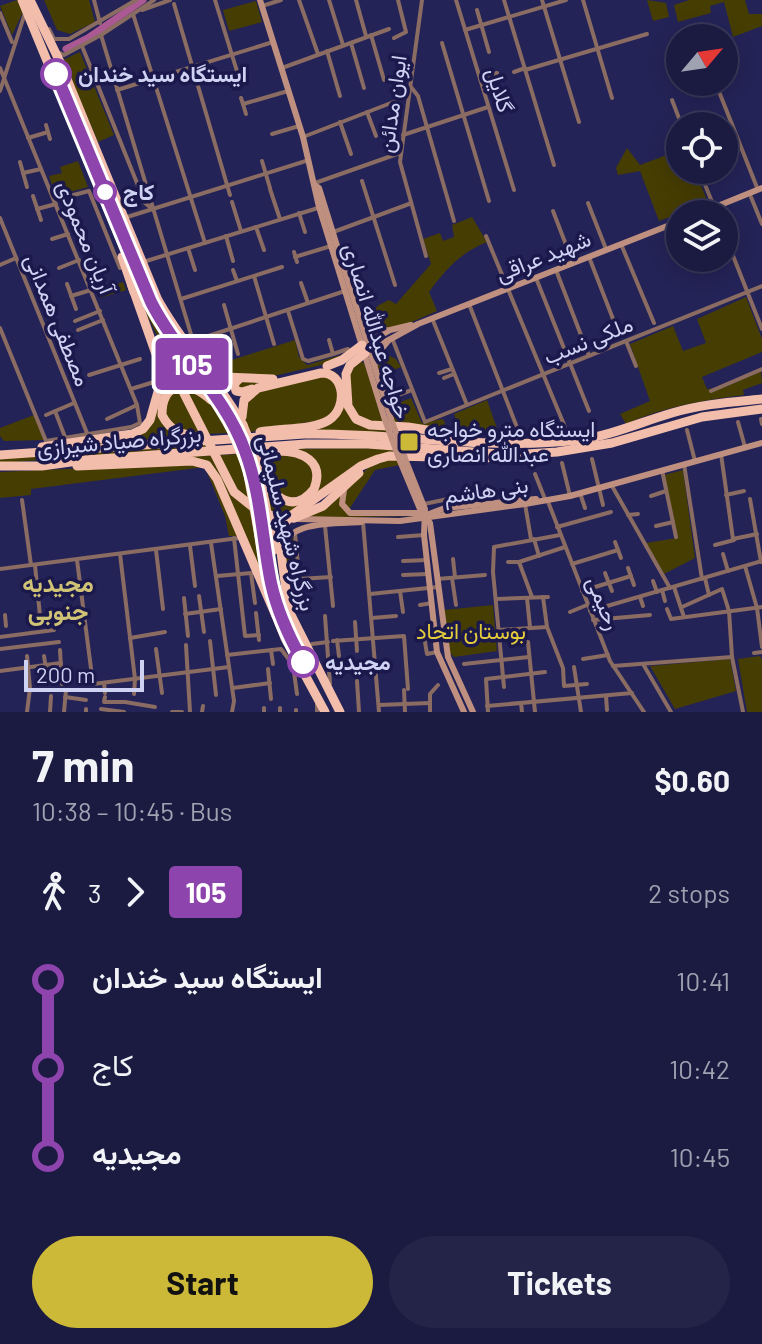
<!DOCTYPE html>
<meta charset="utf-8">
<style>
:root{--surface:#1b1a41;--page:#242348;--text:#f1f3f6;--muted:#a0a1b1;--line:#39385a;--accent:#cdb938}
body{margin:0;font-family:Barlow,Vazirmatn,sans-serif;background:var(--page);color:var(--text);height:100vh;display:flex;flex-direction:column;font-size:30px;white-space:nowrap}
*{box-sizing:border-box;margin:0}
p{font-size:26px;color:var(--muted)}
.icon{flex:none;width:44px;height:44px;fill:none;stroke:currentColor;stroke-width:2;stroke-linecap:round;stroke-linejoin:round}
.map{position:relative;height:712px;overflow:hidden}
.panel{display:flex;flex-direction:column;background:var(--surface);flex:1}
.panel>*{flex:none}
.badge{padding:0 16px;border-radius:6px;font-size:28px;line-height:52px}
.needle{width:52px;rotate:61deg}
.tools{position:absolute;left:666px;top:24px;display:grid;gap:16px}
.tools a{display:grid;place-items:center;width:72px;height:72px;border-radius:50%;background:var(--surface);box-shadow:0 4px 20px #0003,0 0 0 2px var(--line);font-size:40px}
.scale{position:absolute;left:24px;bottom:20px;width:120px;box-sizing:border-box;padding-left:8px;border:4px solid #ced2f3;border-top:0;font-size:22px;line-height:28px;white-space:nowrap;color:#ced2f3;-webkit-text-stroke:6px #1b184c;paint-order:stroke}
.map>.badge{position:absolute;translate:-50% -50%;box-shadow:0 0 0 4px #fff}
.legs{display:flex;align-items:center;gap:12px;height:88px;padding:0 32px;font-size:26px}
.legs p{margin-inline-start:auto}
.summary{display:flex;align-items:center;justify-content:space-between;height:136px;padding:0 32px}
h1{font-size:44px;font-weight:700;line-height:60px}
.button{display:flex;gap:16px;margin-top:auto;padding:16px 32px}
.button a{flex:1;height:92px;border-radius:48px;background:var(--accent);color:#111;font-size:32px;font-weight:700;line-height:92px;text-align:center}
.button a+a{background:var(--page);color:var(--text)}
ul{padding:0 32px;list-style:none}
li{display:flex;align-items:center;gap:28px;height:88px;font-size:30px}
li i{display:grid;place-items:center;width:12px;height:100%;margin:0 10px;background:currentColor}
li i::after{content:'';width:20px;height:20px;margin:-10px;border:6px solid;border-radius:50%;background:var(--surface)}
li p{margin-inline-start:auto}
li:first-child i{background:linear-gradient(#0000 50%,currentColor 0)}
li:last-child i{background:linear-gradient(currentColor 50%,#0000 0)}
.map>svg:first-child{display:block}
.green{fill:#463d03}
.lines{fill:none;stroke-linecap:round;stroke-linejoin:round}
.river{stroke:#ab5992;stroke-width:7}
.minor{stroke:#8a6c62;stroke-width:4}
.secondary{stroke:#bf9080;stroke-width:6}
.trunk{stroke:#f2bdaa;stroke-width:9}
.secondary-bridge{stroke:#bf9080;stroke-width:6}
.trunk-bridge{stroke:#f2bdaa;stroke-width:9}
.line-1-casing{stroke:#fff;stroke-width:18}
.line-1{stroke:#8e44ad;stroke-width:12}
.stop-1-dot{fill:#fff;stroke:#8e44ad;stroke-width:4}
.poi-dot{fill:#cdb938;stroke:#1b184c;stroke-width:3}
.labels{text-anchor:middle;stroke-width:7;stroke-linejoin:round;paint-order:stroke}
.stop-label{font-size:22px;font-weight:bold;fill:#ced2f3;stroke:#1b184c;text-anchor:start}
.street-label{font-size:22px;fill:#ced2f3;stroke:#1b184c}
.poi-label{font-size:22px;fill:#ced2f3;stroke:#1b184c;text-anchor:start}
.park-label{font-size:22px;fill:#e4cd3b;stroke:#1b184c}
.neighbourhood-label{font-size:24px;font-weight:bold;fill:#d0c375;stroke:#1b184c}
</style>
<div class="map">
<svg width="762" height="712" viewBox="0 0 762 712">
<rect width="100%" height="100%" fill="#242357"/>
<g class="green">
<polygon points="17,0 23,12 12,35 0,6"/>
<polygon points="44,0 89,0 95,22 70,34 57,30"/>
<polygon points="647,0 666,3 669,17 653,21"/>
<polygon points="689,0 745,0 749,14 762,14 762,26 733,37 724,2 710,6 711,13 678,22 674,5"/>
<polygon points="256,1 262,22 229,31 223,10"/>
<polygon points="80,52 114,135 98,142 63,60"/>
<polygon points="627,148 640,165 680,150 680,170 695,170 708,203 659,221 640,171 618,175 616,168"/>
<polygon points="78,161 88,187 56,196 49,176 62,173 60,167"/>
<path d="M472,217L487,242C460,253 446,269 429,292L437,311C411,321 391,338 364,319L379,305L389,300L396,304L431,264L423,239L440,233L443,241L454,237L452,225Z"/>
<polygon points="129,266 203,388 180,382 141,303"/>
<polygon points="123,282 126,290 100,298 96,290"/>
<path d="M746,297L762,339V352L702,377L707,389L725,387L761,371L762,383L743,390L744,395C703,400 663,407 626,424L620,414L650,401L630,344L673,326L683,351L706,343L697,319Z"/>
<polygon points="295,340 299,357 307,365 341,355 334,362 265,378 222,375 213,366"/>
<polygon points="381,352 396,359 401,367 380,375 377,364"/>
<polygon points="164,361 175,384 160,414 189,437 136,443 63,445 142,431"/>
<polygon points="361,361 365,364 383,423 369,422 357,417 348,394 348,373"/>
<path d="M325,368C348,373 347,396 350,415L386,427L387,432L294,431L312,427L340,409L334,373L242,391L236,382H270Z"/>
<polygon points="318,375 334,377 339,399 328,419 250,432 243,417 243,406 252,393"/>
<polygon points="177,387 200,434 184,432 166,420 165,404"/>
<polygon points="199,392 221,416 229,433 206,434 186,393"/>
<polygon points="411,398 422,423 443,419 449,432 395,423 390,406"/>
<polygon points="487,400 499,434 460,429 454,414"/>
<polygon points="34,415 45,440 4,441 0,436 0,428"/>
<polygon points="205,445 207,448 0,463 0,459"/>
<polygon points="393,448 395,453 382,455 288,515 270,513 265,482 288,502 315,491 311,458 265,449"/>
<polygon points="283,453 305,457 316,475 307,494 287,499 270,483 259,454"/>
<polygon points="210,454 231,493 252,512 264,585 217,475 184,455"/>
<polygon points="238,454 253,506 240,495 217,455"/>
<polygon points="397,457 400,465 375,470 348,511 344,506 344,491 369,467"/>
<polygon points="197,463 207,466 239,536 229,536 225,516 205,467 31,489 31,495 0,498 0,472"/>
<polygon points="683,470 695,558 664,574 646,543 677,538 664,475"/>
<polygon points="340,495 340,504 353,516 421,516 298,518"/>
<polygon points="293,535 297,576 286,577 284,549"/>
<polygon points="493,605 497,651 454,657 450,653 444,610"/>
<polygon points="760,656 762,660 762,712 747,712 738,659"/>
<polygon points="730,659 736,691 675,709 650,666"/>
</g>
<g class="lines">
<polyline class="river" points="66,49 88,38 143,0"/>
<g class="minor">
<polyline points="94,0 100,23"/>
<polyline points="215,0 240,81"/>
<polyline points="299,0 318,54"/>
<polyline points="329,0 343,45"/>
<polyline points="356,0 366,36"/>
<polyline points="422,0 400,162 426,256"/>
<polyline points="456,0 514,190"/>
<polyline points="504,0 554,165"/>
<polyline points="542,0 579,122"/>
<polyline points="583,0 612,98"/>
<polyline points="174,4 230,195"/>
<polyline points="262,6 281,0"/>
<polyline points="142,10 170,0"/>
<polyline points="477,10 489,52"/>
<polyline points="0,13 12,42"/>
<polyline points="133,14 205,243"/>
<polyline points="49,29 54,39 69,39 136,0"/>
<polyline points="465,30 566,0"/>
<polyline points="101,35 193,341 212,363"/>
<polyline points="371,35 384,80"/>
<polyline points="394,38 406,32 398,0"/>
<polyline points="351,43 364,88"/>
<polyline points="442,43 489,201"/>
<polyline points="82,46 145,203 150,207"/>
<polyline points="327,51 340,96"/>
<polyline points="60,53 64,55 101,35 154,0"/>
<polyline points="0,68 137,405 140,423 131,427 46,441 0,328"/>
<polyline points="282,68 389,29"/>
<polyline points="525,70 647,34"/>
<polyline points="514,72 525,68"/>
<polyline points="480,79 497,73"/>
<polyline points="411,87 418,96 454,221"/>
<polyline points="718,89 758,190"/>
<polyline points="117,90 273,42"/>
<polyline points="0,91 25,13"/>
<polyline points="241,98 243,104 288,91"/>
<polyline points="672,100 682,126"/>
<polyline points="243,104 246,114"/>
<polyline points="367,112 376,136"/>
<polyline points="340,122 351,154"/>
<polyline points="46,125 50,139"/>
<polyline points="272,134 299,126"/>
<polyline points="403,135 488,107"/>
<polyline points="303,137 409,96"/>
<polyline points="28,138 48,132"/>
<polyline points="262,161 270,188"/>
<polyline points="20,162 27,187"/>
<polyline points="699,170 717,214"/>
<polyline points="23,173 41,169"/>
<polyline points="362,181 395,285"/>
<polyline points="315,183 400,153"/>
<polyline points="270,189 280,219"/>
<polyline points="33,196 41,220"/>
<polyline points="751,197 762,224"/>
<polyline points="54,200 89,191 120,268"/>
<polyline points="232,202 241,231"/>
<polyline points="588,203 606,249"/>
<polyline points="37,209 56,204"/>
<polyline points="553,211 573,263"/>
<polyline points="299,213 305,232"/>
<polyline points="0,218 87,433"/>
<polyline points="124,218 309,160"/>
<polyline points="256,227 264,250"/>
<polyline points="336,231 409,204"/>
<polyline points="724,233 762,329"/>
<polyline points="226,236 233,261"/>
<polyline points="486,236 565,427"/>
<polyline points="52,239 68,234"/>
<polyline points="621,244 654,323"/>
<polyline points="188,248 195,270"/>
<polyline points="294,252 297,262"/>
<polyline points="295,257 331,246"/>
<polyline points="589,257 620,337"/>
<polyline points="143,262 318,208"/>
<polyline points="0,265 16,258"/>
<polyline points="59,268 79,260"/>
<polyline points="233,270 237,281"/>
<polyline points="556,270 589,356"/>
<polyline points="254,276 274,344"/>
<polyline points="536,278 589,411"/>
<polyline points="301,283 308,303"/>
<polyline points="67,284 76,309"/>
<polyline points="71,296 91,290"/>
<polyline points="181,299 282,267"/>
<polyline points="469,304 520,435"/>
<polyline points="224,305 238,354"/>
<polyline points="288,311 303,359 308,361 333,354 329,340"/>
<polyline points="432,318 467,405"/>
<polyline points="75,321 100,311"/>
<polyline points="78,330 103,320"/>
<polyline points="392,338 425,422 762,286"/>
<polyline points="193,341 345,291"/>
<polyline points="626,341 636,366"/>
<polyline points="333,354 348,349"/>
<polyline points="439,373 452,369"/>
<polyline points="89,375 140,359"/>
<polyline points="444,378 454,374"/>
<polyline points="131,389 154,382"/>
<polyline points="711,391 762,369"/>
<polyline points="398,395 412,390"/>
<polyline points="55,411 65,437"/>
<polyline points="46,415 74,403"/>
<polyline points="107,419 137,405"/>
<polyline points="761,419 762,424"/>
<polyline points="738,422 745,447"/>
<polyline points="687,430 695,461"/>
<polyline points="721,454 733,539 757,534"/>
<polyline points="592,459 603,505"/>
<polyline points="562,463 570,496"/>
<polyline points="684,464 702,579"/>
<polyline points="662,470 676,537"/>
<polyline points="535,474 545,499"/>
<polyline points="612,486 670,588"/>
<polyline points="580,493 585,508"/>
<polyline points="726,495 744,491"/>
<polyline points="651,496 666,491"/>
<polyline points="547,499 610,661 644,712"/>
<polyline points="750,499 761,562"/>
<polyline points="22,500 31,565"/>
<polyline points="424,504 453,498"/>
<polyline points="525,504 531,539"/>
<polyline points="628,515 638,514"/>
<polyline points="363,522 379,712"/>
<polyline points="325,526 333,606"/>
<polyline points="656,526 673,522"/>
<polyline points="557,527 611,512"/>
<polyline points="295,534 302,606"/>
<polyline points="398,537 424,535"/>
<polyline points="234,538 245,636 259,635"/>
<polyline points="534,539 539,556"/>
<polyline points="615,542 621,558"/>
<polyline points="211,543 234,701 232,712"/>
<polyline points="715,545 734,540"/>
<polyline points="190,546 195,586"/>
<polyline points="156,550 163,609"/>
<polyline points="120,554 135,679 134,694"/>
<polyline points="723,554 728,571"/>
<polyline points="453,559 455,577"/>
<polyline points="77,560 93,684 229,667"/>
<polyline points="403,561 427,560"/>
<polyline points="508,562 519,562 565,547"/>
<polyline points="519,562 532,597"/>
<polyline points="572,564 618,550"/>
<polyline points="35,565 40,616"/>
<polyline points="745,566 757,608 762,647"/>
<polyline points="628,568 634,585"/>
<polyline points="0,569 239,538"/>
<polyline points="605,573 612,591"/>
<polyline points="403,575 428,574"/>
<polyline points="217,576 251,573 255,603"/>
<polyline points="452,578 456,605"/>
<polyline points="705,578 709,595"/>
<polyline points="299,579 331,577"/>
<polyline points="437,579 485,575"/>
<polyline points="653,581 657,592"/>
<polyline points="674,587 684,617"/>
<polyline points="662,590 665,601"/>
<polyline points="400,591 403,612"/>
<polyline points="582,591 631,576"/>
<polyline points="370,594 438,587"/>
<polyline points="199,596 204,632"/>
<polyline points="543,597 547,627 563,668 564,686 587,684"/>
<polyline points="640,597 643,606"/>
<polyline points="184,598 188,636"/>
<polyline points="527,598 530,627"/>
<polyline points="496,599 548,597"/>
<polyline points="420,605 432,603"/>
<polyline points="682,607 722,589 729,611 732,657 743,712"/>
<polyline points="667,609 671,619 762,607"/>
<polyline points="590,611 762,561"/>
<polyline points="570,612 587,605"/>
<polyline points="256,613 259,640"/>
<polyline points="185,614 221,609"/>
<polyline points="5,615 6,626"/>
<polyline points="325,616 330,684"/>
<polyline points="372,618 396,616"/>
<polyline points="593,620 650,615"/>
<polyline points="355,622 357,651"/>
<polyline points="423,630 427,654 437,652"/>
<polyline points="499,630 547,627"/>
<polyline points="0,637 54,630"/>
<polyline points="130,638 165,632"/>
<polyline points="337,640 339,656"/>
<polyline points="210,641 216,695"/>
<polyline points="333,641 404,636 408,689"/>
<polyline points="528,642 535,712"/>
<polyline points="312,644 328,642"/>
<polyline points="186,645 190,712"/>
<polyline points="0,649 59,642"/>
<polyline points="156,649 162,693"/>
<polyline points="60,650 62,684"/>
<polyline points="271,650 273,664"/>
<polyline points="754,653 762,652"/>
<polyline points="227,655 281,649 293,665 297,694"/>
<polyline points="27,656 30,688 27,712"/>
<polyline points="44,656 48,682"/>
<polyline points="583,659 608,655"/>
<polyline points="464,664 529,657"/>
<polyline points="643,664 671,712"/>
<polyline points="613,666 732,657"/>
<polyline points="574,667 581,712"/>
<polyline points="268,669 271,699"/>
<polyline points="346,670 375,667"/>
<polyline points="0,671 61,663"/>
<polyline points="357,681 359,712"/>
<polyline points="104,683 105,693"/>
<polyline points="504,687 493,572 494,547 560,535"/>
<polyline points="233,688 270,683"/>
<polyline points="404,690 405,712"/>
<polyline points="606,696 607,710"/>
<polyline points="65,697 86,700"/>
<polyline points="105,697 104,702 125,702 155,707"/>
<polyline points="521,703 522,712"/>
<polyline points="379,705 430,703"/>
<polyline points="487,706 632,693"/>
<polyline points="264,708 264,712"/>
<polyline points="280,708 280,712"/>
<polyline points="101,709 124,712"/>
<polyline points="296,710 296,712"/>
<polyline points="50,712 51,696"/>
<polyline points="64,712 66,690"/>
<polyline points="86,712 86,709"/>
<polyline points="172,712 182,712"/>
<polyline points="202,712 203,706"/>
<polyline points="317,712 317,702"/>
<polyline points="430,712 430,694 438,685"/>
<polyline points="488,712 486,679 545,672"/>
</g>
<g class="secondary">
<polyline points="260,0 303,137 319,207 385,420"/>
<polyline points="316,186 319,188 391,419"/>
<polyline points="698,214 762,188"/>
<polyline points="360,319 370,326 386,330"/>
<polyline points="366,343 390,330 411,325"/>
<polyline points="365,353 418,324 680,221"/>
<polyline points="376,363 378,353 388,341"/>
<polyline points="400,461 420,509 430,523 448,657 473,712"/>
<polyline points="406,461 425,509 424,535 437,652 464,712"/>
<polyline points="344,490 342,504 350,513 417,513 423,515"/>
<polyline points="429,514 445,508 536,499"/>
<polyline points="297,519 400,521 525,504 570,496 762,443"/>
<path d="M283,548C289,520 338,524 361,522"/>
</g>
<g class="trunk">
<path d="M22,0L145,299C168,343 204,377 227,420"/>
<path d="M30,0L60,62L157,298C181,343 218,380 243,425"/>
<polyline points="122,257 134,292"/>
<polyline points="365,353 350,365 346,374 348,406 356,419 370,425 408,427 459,435"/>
<polyline points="210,365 224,377 273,379"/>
<polyline points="327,366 342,360 362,345"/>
<polyline points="239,379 234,384 236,391 242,392 252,389"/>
<path d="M242,417L244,400L258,388L321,373C345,372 348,408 329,420C314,430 279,428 260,432"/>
<path d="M202,437C184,435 171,433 162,415C162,380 190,380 211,400"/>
<polyline points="42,447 132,434 143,429 150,420 163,374 132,286"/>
<path d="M0,455L304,434C395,432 487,451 578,440C610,436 641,422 672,413C701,404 732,402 762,399"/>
<polyline points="257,459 274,550"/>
<polyline points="0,466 42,466 85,460 306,444 368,444 512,455 557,452 612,443 702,417 762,409"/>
<polyline points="77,466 192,461 207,465 217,479 276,616"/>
<polyline points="247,469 269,592"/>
<path d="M265,476C274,500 295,513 314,489C325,461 302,451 278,451"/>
<polyline points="294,518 323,506 359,473"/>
<polyline points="289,611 340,712"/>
<polyline points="275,613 285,638 325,712"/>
<polyline points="289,613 279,537 282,526 292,515 361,466 378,459 389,456 487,458"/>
</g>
<g class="secondary-bridge">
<polyline points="391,419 406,461"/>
<polyline points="385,420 400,461"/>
</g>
<g class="trunk-bridge">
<polyline points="169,364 234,492 259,512 277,517 294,518"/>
<polyline points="227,420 247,469"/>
<polyline points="243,425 257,459"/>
</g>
</g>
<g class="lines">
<g class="line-1-casing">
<path id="line-1" d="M56,74L151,302C178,355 225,395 245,451C261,493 262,539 271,583C277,611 289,637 303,662"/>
</g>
<use href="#line-1" class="line-1"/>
</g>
<g class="stop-1-dot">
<circle cx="56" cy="74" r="14"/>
<circle cx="105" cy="192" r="10"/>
<circle cx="303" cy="662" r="14"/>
</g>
<rect class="poi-dot" x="399" y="432" width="20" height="20" rx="4"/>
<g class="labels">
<g class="stop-label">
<text x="78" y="82">ایستگاه سید خندان</text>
<text x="123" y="200">کاج</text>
<text x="325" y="670">مجیدیه</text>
</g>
<g class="street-label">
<text transform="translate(500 90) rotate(73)" y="8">گلایل</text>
<text transform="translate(392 104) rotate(-82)" y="8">ایوان مدائن</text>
<text transform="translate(86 237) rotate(68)" y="8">آریان محمودی</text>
<text transform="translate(543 256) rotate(-22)" y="8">شهید عراقی</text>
<text transform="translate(58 320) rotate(68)" y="8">مصطفی همدانی</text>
<text transform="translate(377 331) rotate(73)" y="8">خواجه عبدالله انصاری</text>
<text transform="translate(588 340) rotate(-22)" y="8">ملکی نسب</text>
<text transform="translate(119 441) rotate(-5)" y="8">بزرگراه صیاد شیرازی</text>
<text transform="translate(486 490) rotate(-8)" y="8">بنی هاشم</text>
<text transform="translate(287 523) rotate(76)" y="8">بزرگراه شهید سلیمانی</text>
<text transform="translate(604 603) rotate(68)" y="8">رحیمی</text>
</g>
<g class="poi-label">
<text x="427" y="437">ایستگاه مترو خواجه<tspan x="427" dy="25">عبدالله انصاری</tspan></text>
</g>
<g class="park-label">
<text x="471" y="639">بوستان اتحاد</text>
</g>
<g class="neighbourhood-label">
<text x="58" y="592">مجیدیه<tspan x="58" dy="28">جنوبی</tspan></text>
</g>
</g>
</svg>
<div class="tools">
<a><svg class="needle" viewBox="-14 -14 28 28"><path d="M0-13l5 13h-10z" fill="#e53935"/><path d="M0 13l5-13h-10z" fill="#a0a1b1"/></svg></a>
<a><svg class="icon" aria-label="locate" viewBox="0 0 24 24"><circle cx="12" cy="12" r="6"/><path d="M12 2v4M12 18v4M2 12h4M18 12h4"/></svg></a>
<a><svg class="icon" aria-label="layers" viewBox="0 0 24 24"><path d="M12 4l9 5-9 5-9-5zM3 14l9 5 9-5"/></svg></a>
</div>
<div class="scale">200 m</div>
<b class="badge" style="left:192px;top:364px;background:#8e44ad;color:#fff">105</b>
</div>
<section class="panel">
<div class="summary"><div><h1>7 min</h1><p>10:38 – 10:45 · Bus</p></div><b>$0.60</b></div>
<div class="legs"><svg class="icon" aria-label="walk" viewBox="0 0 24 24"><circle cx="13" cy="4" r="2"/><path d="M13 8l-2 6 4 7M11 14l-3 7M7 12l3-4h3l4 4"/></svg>3<svg class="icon" aria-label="forward" viewBox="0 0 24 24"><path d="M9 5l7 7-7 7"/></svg><b class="badge" style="background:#8e44ad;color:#fff">105</b><p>2 stops</p></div>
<ul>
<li><i style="color:#8e44ad"></i><b>ایستگاه سید خندان</b><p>10:41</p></li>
<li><i style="color:#8e44ad"></i><span>کاج</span><p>10:42</p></li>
<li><i style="color:#8e44ad"></i><b>مجیدیه</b><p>10:45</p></li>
</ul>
<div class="button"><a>Start</a><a>Tickets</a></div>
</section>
